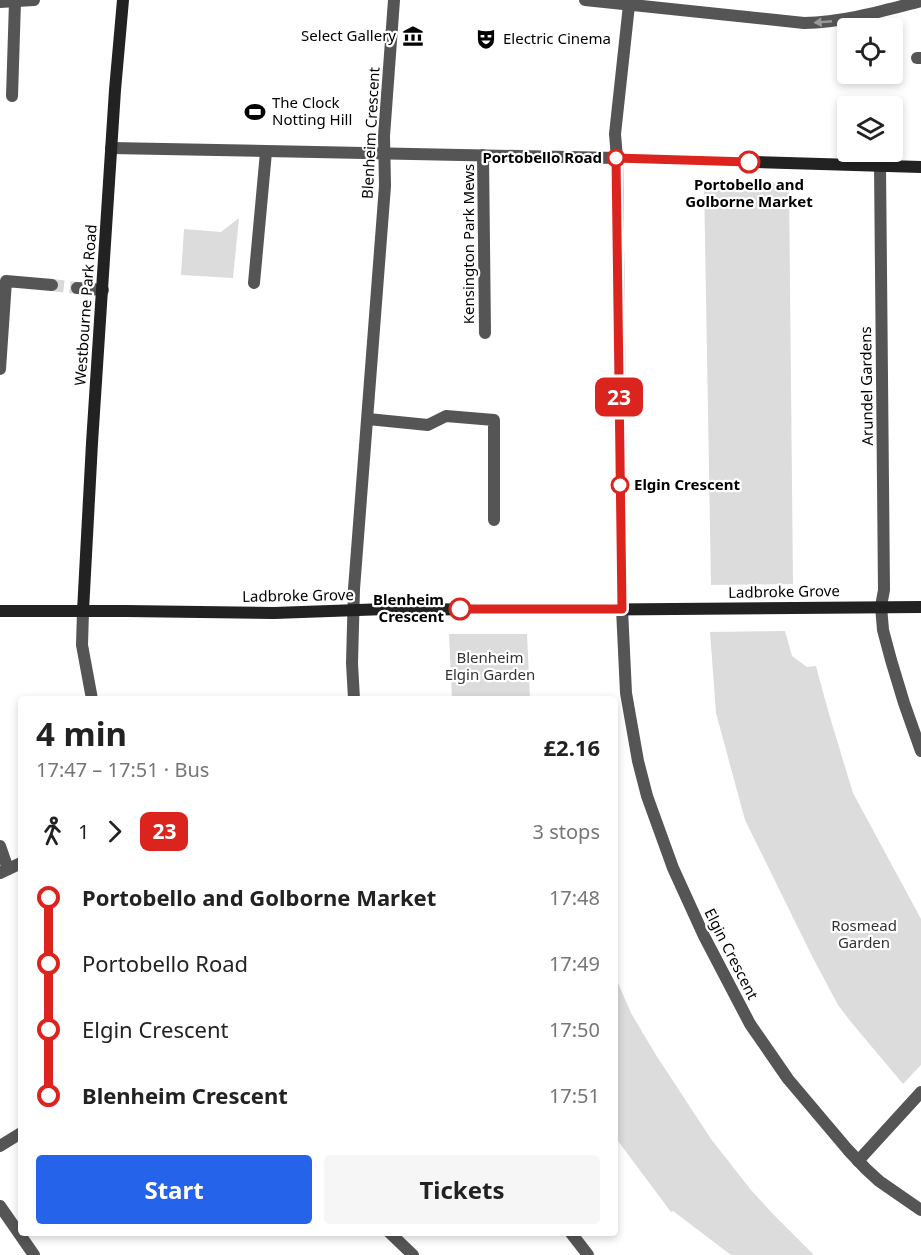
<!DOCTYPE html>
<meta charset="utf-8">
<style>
:root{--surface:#fff;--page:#f6f6f6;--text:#222;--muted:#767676;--accent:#2563eb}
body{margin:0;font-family:"Noto Sans",sans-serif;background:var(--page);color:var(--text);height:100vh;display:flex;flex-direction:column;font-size:22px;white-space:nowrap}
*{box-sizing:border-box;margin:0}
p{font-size:20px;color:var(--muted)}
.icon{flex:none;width:33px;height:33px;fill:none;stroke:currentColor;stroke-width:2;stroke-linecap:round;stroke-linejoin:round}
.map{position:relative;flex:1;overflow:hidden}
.sheet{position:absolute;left:18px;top:696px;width:600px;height:540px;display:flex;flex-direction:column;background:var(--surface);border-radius:6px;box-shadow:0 3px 9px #0003}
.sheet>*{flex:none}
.badge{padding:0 12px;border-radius:9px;font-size:21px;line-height:39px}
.controls{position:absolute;left:837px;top:18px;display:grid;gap:12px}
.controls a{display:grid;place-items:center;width:66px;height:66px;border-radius:6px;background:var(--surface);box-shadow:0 3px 9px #0003;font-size:30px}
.map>.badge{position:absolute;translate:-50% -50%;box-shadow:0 0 0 3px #fff}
.legs{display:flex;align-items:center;gap:9px;height:66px;padding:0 18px;font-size:20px}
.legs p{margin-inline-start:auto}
.head{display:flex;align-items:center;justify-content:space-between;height:102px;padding:0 18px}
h1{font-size:33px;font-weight:700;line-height:45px}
.cta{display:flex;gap:12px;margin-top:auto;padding:12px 18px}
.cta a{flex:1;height:69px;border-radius:6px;background:var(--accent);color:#fff;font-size:24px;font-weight:700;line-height:69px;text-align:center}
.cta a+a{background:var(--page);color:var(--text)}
ul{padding:0 18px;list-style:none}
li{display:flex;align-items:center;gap:21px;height:66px;font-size:22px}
li i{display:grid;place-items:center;width:9px;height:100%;margin:0 8px;background:currentColor}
li i::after{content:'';width:15px;height:15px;margin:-8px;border:4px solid;border-radius:50%;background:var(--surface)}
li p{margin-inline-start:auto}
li:first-child i{background:linear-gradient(#0000 50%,currentColor 0)}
li:last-child i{background:linear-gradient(currentColor 50%,#0000 0)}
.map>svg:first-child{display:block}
.green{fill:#dcdcdc}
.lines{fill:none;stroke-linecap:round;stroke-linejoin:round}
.street-tunnel{stroke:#d9d9d9;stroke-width:12;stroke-dasharray:12 6;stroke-linecap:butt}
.street{stroke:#555;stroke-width:12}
.secondary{stroke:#222;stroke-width:12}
.oneway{fill:#999}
.line-1-casing{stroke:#fff;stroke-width:14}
.line-1{stroke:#dc241f;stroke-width:9}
.stop-1-dot{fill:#fff;stroke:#dc241f;stroke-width:3}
.labels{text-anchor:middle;stroke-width:4.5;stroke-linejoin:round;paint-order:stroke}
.poi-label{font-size:15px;fill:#000;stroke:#fff;text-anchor:start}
.street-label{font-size:15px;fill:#000;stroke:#fff}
.stop-label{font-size:15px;font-weight:bold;fill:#000;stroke:#fff;text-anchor:end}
.park-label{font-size:15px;fill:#333;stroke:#fff}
</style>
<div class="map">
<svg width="921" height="1255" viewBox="0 0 921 1255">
<rect width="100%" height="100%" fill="#fff"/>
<g class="green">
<polygon points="704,182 789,184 793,584 711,585"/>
<polygon points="239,218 233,278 181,275 184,229 221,232"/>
<polygon points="785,631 792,656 807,667 816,666 829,714 853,793 921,919 921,1065 903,1084 851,1022 838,1005 812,956 745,820 716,713 710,632"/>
<polygon points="449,634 527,634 530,699 452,699"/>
<polygon points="615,976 631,1013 656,1055 711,1139 751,1190 774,1215 814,1255 731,1255 673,1211 671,1212 615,1137"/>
</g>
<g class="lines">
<polyline class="street-tunnel" points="52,285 77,288"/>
<g class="street">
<path d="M585,0L804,23C845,22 882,11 921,1"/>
<polyline points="0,2 34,0"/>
<polyline points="917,58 921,58"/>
<polyline points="12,96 15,2"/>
<polyline points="111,148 617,158 615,134 629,5"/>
<polyline points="483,155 485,333"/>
<polyline points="880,165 884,590 881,606 883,630 891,660 904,703 921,751"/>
<polyline points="254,283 266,152"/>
<polyline points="77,288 103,290"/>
<polyline points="0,369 6,281 52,285"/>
<polyline points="368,419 428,425 446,416 494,420 494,520"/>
<polyline points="622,609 626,693 638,761 647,796 673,868 704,936 750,1024 788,1079 848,1150 866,1169 879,1181 921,1210"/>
<polyline points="83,611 82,645 92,699"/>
<polyline points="354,699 352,663 354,589 385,186 384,136 394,0"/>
<polyline points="0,846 8,869"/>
<polyline points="0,873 21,863"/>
<polyline points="0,1146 21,1133"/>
<polyline points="858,1161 921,1092"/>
<polyline points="0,1206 34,1255"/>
<polyline points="390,1233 413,1255"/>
<polyline points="571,1233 588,1255"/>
</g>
<g class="secondary">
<polyline points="622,609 617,158 921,167"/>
<polyline points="0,611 126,611 274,613 386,609 553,610 921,607"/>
<polyline points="83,611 92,443 115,90 123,0"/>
</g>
</g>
<defs><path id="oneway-solid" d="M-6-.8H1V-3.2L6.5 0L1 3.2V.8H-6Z" transform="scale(1.5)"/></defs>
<use class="oneway" href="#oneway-solid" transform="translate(823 22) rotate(175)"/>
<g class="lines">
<g class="line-1-casing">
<polyline id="line-1" points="460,609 622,609 616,158 749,162"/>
</g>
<use href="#line-1" class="line-1"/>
</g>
<defs>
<g id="museum-bare" transform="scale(1.62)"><path d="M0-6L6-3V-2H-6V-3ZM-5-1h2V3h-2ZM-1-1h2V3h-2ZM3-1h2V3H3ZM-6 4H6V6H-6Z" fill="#000" stroke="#fff" stroke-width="2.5" paint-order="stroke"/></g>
<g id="theatre-bare" transform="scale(1.62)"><path d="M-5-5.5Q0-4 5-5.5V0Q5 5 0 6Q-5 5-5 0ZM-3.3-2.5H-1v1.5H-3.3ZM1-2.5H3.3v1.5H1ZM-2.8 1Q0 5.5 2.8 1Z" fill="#000" stroke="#fff" stroke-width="2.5" paint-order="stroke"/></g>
<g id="stadium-bare" transform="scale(1.62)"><path d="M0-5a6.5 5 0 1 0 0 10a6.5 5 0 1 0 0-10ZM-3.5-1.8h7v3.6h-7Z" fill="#000" stroke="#fff" stroke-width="2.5" paint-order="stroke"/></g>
</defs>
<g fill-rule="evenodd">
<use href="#museum-bare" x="413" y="36"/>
<use href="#theatre-bare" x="486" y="39"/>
<use href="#stadium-bare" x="255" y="112"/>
</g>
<g class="stop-1-dot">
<circle cx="616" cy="158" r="8"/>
<circle cx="749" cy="162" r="10"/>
<circle cx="620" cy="485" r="8"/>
<circle cx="460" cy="609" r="10"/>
</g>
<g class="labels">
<g class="poi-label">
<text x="396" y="41" text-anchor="end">Select Gallery</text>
<text x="503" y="44">Electric Cinema</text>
<text x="272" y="108">The Clock<tspan x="272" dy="17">Notting Hill</tspan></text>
</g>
<g class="street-label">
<text transform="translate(371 133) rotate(-87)" y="5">Blenheim Crescent</text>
<text transform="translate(469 244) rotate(-90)" y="5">Kensington Park Mews</text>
<text transform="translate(86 305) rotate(-86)" y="5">Westbourne Park Road</text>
<text transform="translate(867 386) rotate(-91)" y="5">Arundel Gardens</text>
<text transform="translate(784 592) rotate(-1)" y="5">Ladbroke Grove</text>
<text transform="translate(298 596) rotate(-1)" y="5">Ladbroke Grove</text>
<text transform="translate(731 954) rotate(63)" y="5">Elgin Crescent</text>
</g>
<g class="stop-label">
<text x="602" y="163">Portobello Road</text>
<text x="749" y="190" text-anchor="middle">Portobello and<tspan x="749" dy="17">Golborne Market</tspan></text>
<text x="634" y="490" text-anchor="start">Elgin Crescent</text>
<text x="444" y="605">Blenheim<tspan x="444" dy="17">Crescent</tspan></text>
</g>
<g class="park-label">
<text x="490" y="663">Blenheim<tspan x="490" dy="17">Elgin Garden</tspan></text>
<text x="864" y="931">Rosmead<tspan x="864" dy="17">Garden</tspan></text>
</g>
</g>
</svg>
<div class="controls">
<a><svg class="icon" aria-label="locate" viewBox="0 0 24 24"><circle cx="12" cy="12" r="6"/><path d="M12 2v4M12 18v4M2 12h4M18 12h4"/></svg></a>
<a><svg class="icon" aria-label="layers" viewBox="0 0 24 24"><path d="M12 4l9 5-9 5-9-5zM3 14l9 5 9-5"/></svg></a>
</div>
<b class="badge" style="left:619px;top:397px;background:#dc241f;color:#fff">23</b>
<section class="sheet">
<div class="head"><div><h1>4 min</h1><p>17:47 – 17:51 · Bus</p></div><b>£2.16</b></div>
<div class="legs"><svg class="icon" aria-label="walk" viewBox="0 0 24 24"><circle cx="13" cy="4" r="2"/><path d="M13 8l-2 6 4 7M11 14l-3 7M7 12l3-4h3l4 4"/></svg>1<svg class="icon" aria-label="forward" viewBox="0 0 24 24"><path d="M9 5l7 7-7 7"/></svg><b class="badge" style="background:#dc241f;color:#fff">23</b><p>3 stops</p></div>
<ul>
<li><i style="color:#dc241f"></i><b>Portobello and Golborne Market</b><p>17:48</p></li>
<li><i style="color:#dc241f"></i><span>Portobello Road</span><p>17:49</p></li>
<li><i style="color:#dc241f"></i><span>Elgin Crescent</span><p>17:50</p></li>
<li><i style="color:#dc241f"></i><b>Blenheim Crescent</b><p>17:51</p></li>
</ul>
<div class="cta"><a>Start</a><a>Tickets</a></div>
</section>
</div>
